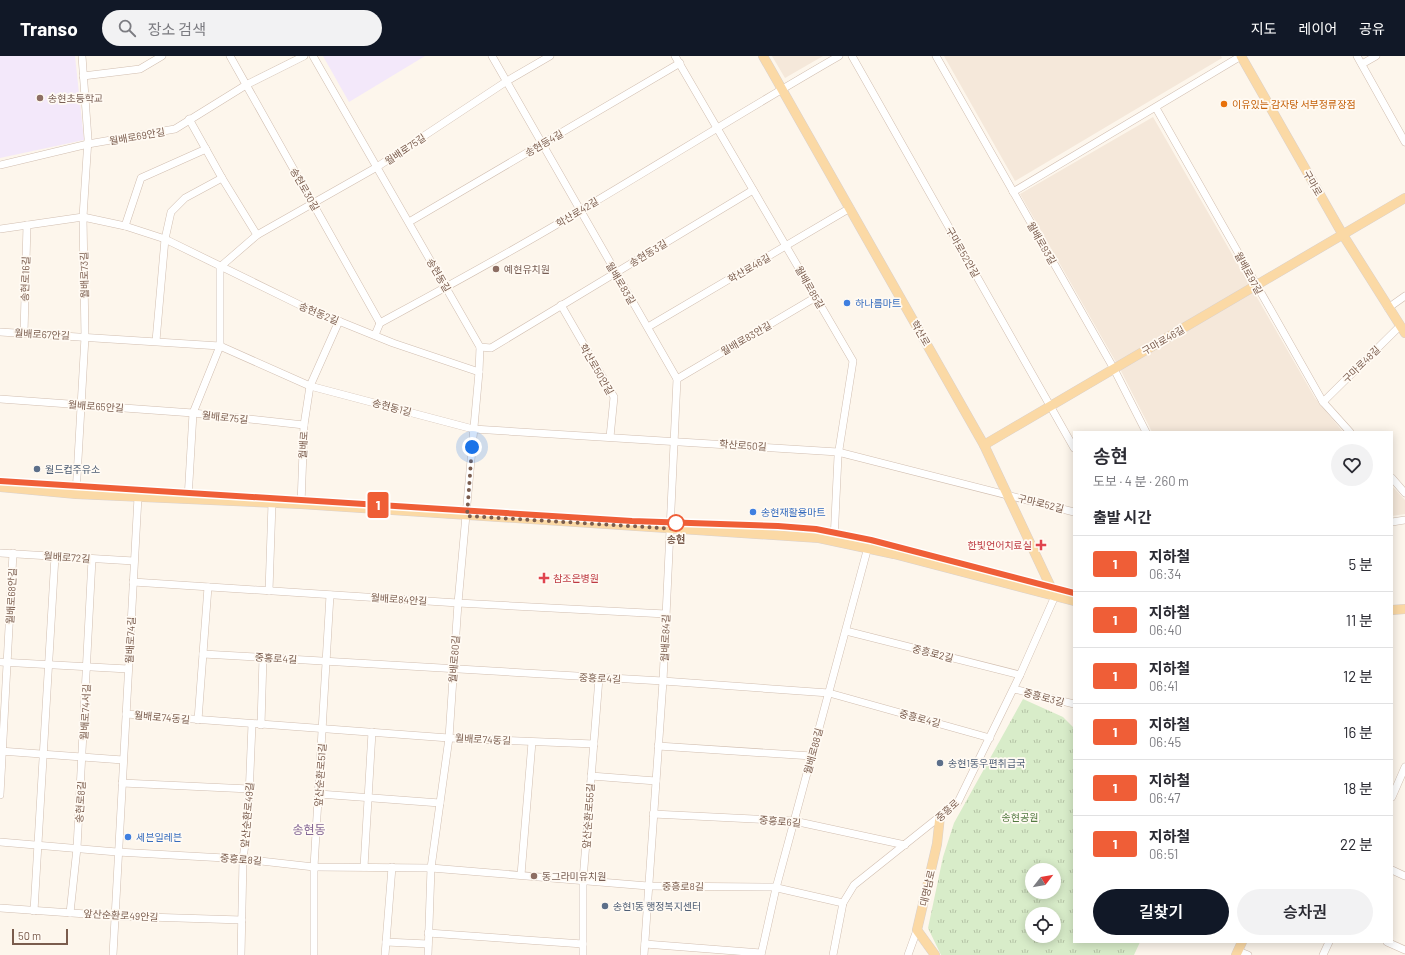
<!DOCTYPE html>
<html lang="ko">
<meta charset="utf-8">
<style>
:root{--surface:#fff;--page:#f2f2f3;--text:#2b2b33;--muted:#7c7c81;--line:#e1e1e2;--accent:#111827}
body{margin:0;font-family:Barlow,"Noto Sans KR",sans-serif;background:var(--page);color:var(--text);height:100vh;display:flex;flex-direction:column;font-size:15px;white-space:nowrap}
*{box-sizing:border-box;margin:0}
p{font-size:13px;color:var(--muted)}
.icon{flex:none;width:22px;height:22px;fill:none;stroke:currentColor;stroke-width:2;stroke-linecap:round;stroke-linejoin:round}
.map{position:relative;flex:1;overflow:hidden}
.drawer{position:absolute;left:1073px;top:375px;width:320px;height:512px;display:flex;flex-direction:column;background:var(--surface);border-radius:0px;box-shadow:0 2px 10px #0003}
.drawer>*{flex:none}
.badge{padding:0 8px;border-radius:3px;font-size:14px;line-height:26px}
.needle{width:26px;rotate:59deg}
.buttons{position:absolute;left:1025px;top:807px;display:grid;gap:8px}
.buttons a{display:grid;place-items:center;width:36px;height:36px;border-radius:50%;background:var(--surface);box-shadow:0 2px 10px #0003;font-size:20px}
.scale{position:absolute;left:12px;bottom:10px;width:56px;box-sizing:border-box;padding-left:4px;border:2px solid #7a5c4d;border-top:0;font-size:11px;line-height:14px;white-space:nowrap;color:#7a5c4d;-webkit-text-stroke:3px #fffaf3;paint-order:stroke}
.you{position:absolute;width:20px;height:20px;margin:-10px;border:3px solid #fff;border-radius:50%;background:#1a73e8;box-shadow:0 0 0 6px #1a73e833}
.map>.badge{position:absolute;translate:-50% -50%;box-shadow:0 0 0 2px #fff}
h2{padding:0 20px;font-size:15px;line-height:36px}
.round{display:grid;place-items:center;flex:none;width:42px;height:42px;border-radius:21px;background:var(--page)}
.headline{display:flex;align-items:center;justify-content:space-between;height:68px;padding:0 20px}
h1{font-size:19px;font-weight:600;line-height:30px}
.primary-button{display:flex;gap:8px;margin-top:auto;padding:8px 20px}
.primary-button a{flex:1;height:46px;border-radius:24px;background:var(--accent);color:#fff;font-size:16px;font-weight:600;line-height:46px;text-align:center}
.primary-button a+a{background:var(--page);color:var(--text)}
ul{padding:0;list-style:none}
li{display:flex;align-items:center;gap:12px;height:56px;padding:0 20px;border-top:1px solid var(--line)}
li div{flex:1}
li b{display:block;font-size:15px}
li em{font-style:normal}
li .badge{min-width:44px;font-weight:700;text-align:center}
header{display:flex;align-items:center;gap:24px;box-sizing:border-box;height:56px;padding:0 20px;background:var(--accent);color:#fff}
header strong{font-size:19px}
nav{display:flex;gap:22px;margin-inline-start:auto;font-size:14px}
.search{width:280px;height:36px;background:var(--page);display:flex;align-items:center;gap:10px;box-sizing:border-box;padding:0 14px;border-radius:22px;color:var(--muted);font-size:15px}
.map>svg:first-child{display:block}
.residential{fill:#f5e8da}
.education{fill:#f3e8fa}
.park{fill:url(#park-tufts);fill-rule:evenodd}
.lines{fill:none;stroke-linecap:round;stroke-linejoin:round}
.minor-casing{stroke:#d1beb0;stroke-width:8}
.major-casing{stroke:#dad1cd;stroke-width:10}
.minor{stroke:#fff;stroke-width:7}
.major{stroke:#fbd9a5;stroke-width:9}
.line-casing{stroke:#fff;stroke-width:9}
.line{stroke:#ef5e37;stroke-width:6}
.walk{stroke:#7a5c4d;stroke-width:4;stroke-dasharray:0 7.2}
.education-dot{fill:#8d6e63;stroke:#fffaf3;stroke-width:1.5}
.food-dot{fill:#e8710a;stroke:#fffaf3;stroke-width:1.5}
.shop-dot{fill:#3f7fe0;stroke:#fffaf3;stroke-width:1.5}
.service-dot{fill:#5c6f8a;stroke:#fffaf3;stroke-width:1.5}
.stop-dot{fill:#fff;stroke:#ef5e37;stroke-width:2}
.health-dot{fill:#e0444e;stroke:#fffaf3;stroke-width:1.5}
.labels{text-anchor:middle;stroke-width:3.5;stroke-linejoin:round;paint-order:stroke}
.education-label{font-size:10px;fill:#785e54;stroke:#fffaf3;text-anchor:start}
.food-label{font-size:10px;fill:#c56008;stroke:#fffaf3;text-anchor:start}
.street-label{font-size:10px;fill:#7a5c4d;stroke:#fffaf3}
.shop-label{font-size:10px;fill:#366cbe;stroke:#fffaf3;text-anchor:start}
.service-label{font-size:10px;fill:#4e5e75;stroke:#fffaf3;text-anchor:start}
.stop-label{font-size:10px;font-weight:bold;fill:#7a5c4d;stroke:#fffaf3}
.health-label{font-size:10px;fill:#be3a42;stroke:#fffaf3;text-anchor:end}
.park-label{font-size:10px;fill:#537a41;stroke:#fffaf3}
.quarter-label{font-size:12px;fill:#846695;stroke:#fffaf3}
</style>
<header>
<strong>Transo</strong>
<div class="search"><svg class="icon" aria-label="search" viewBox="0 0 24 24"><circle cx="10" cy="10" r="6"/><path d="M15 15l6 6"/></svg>장소 검색</div>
<nav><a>지도</a><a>레이어</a><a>공유</a></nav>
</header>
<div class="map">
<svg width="1405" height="899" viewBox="0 0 1405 899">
<defs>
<pattern id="park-tufts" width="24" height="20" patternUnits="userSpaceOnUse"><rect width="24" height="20" fill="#d8ecc9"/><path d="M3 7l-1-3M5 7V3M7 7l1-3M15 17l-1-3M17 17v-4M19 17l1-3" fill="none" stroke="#b4c2a5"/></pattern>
</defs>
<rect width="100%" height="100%" fill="#fdf6ec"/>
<g class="residential">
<polygon points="772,0 823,0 785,22"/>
<polygon points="944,0 1221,0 1222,2 1015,125"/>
<polygon points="1153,61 1315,342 1343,376 1152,376 1121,315 1020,138"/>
<polygon points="1392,430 1405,444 1405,458 1392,460"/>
</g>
<g class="education">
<polygon points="0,0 75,0 84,84 0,102"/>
<polygon points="323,0 425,0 349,46"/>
</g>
<path class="park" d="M1023,643L1063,661L1074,672V886H1140L1134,899H941L928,872L943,801L954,767ZM1032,814H1054V836H1032ZM1032,858H1054V880H1032Z"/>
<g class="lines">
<g class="minor-casing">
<g id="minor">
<polyline points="230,0 380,267"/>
<polyline points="313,0 480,291 479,316 458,547 449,682 431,812 428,899"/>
<polyline points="492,0 677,323 663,625 644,899"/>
<polyline points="675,0 853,305 838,400 834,485"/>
<polyline points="852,0 1074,392"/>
<polyline points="936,0 1114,313 1146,376"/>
<polyline points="1357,0 1405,86"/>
<polyline points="1362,8 1376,0"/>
<polyline points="83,20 140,13 162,0"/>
<polyline points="1156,52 1323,346 1350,376"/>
<polyline points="189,63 222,122 257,179"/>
<polyline points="0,109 88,88 175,73 246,29 304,0"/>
<polyline points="1013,136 1241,0"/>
<polyline points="409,166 680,7"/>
<polyline points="125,170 141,122 206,93"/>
<polyline points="0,173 83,161 125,170 165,183 304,251 393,287 479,316"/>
<polyline points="561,249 614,341 610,381"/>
<polyline points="1388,252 1405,240"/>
<polyline points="648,271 850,152"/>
<polyline points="0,276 220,290 310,330 473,373 838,396 1074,456"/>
<polyline points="24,277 27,169"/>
<path d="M375,279L380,267C448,230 515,194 581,154C667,103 752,50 839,0"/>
<polyline points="156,285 165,183 171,156 185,142 222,122"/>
<polyline points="480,291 491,292 753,134"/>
<polyline points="677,323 816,241"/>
<polyline points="0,343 193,357 304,369"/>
<polyline points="1323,346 1400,270"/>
<polyline points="1392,422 1405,437"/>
<polyline points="76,438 85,281 83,161 88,83 82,0"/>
<polyline points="188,443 193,357 220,290 220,211 257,179 377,111 507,25 550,0"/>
<polyline points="301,448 304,369 310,330 339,265"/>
<polyline points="1392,466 1405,464"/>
<polyline points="0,497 134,505"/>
<polyline points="133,526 458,547 666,558"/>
<polyline points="269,535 272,447"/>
<polyline points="846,575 1020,619"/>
<polyline points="203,598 663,625 829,637 990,682"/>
<polyline points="0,606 128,613"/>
<polyline points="1014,633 1074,648"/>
<polyline points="126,658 449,682 594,688"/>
<polyline points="198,664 208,531"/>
<polyline points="261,669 263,601"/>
<polyline points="658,690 812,700"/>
<polyline points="0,695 123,704"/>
<polyline points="591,720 656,725"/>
<polyline points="122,727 250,733"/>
<polyline points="319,738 440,747"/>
<polyline points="0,739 13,497"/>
<polyline points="1392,741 1405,711"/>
<polyline points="653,758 794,765 905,789"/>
<polyline points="0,786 117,796 243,803 314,811 431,812 648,830 773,831 843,847"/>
<polyline points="364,811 372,676"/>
<polyline points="1392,814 1405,820"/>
<polyline points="521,819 532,686"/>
<polyline points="0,852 115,860 242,864"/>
<polyline points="34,855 55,500"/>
<polyline points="70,857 77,792 92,503"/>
<polyline points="428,877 583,888"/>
<polyline points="386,886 428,888"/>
<polyline points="1387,886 1405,894"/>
<polyline points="645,888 761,897"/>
<polyline points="1238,895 1248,899"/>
<polyline points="113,899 138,441"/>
<polyline points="241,899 243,803 248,765 252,668"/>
<polyline points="314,899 314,811 330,539"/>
<polyline points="385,899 392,811"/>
<polyline points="583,899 583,824 599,622"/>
<polyline points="761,899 776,832 868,491"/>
<polyline points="833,899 843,847 854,829 958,746 1020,619 1055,540"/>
<polyline points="908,899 917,874"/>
<polyline points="1323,899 1329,886"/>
</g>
</g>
<g class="major-casing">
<g id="major">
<polyline points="763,0 984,389 1055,540"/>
<polyline points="1241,0 1343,179 1405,277"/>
<polyline points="984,389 1405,142"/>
<polyline points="0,431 76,438 301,448 819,482 894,498 1074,545"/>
<polyline points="1392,554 1405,553"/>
<polyline points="935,899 917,874 937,788 940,760"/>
<polyline points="1236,899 1242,886"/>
</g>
</g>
<use href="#minor" class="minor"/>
<use href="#major" class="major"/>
</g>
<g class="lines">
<g class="line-casing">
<polyline id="line" points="0,425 632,465 778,470 816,473 871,484 1074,537"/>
</g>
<use href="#line" class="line"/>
<polyline class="walk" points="472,391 467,460 678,473 676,467"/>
</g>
<g class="education-dot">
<circle cx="40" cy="42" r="4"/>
<circle cx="496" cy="213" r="4"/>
<circle cx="534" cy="820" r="4"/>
</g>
<circle class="food-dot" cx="1224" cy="48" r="4"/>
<g class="shop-dot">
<circle cx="847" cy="247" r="4"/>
<circle cx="753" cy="456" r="4"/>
<circle cx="128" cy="781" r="4"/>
</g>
<g class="service-dot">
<circle cx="37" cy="413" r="4"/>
<circle cx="940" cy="707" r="4"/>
<circle cx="605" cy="850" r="4"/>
</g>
<circle class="stop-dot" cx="676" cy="467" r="8"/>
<g class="health-dot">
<path d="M1039 483h4v4h4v4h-4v4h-4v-4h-4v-4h4z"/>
<path d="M542 516h4v4h4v4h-4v4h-4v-4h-4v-4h4z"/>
</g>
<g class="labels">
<g class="education-label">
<text x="48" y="46">송현초등학교</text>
<text x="504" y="217">예현유치원</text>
<text x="542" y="824">동그라미유치원</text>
</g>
<g class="food-label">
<text x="1232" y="52">이유있는 감자탕 서부정류장점</text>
</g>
<g class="street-label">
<text transform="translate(137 80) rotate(-10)" y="4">월배로69안길</text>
<text transform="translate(544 87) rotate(-30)" y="4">송현동4길</text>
<text transform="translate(405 93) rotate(-34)" y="4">월배로75길</text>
<text transform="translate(1313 127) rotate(60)" y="4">구마로</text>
<text transform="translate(305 133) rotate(60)" y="4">송현로30길</text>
<text transform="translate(577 156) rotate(-31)" y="4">학산로42길</text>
<text transform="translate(1042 187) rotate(60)" y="4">월배로93길</text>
<text transform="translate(963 196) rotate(60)" y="4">구마로52안길</text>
<text transform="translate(648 197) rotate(-31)" y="4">송현동3길</text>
<text transform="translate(749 212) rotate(-30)" y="4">학산로46길</text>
<text transform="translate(1249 217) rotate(61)" y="4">월배로97길</text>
<text transform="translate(84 219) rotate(-91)" y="4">월배로73길</text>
<text transform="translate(439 219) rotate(60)" y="4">송현동길</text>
<text transform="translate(25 223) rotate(-88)" y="4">송현로16길</text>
<text transform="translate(621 227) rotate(59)" y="4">월배로83길</text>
<text transform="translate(810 231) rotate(60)" y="4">월배로85길</text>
<text transform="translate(319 257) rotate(22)" y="4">송현동2길</text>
<text transform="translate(921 277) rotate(60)" y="4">학산로</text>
<text transform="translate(42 278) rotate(3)" y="4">월배로67안길</text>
<text transform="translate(746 282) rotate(-30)" y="4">월배로83안길</text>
<text transform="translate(1163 284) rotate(-30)" y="4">구마로46길</text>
<text transform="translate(1361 308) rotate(-44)" y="4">구마로48길</text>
<text transform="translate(597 313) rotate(60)" y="4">학산로50안길</text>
<text transform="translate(96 350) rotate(4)" y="4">월배로65안길</text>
<text transform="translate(392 351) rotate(15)" y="4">송현동1길</text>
<text transform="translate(225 361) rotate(6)" y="4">월배로75길</text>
<text transform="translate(303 389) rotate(-87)" y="4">월배로</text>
<text transform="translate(743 389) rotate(4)" y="4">학산로50길</text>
<text transform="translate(1041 447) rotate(14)" y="4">구마로52길</text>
<text transform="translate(67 501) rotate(4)" y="4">월배로72길</text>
<text transform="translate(11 540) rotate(-87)" y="4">월배로68안길</text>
<text transform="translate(399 543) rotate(4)" y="4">월배로84안길</text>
<text transform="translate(665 582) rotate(-88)" y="4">월배로84길</text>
<text transform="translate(130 584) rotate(-87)" y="4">월배로74길</text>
<text transform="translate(933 597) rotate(14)" y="4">중흥로2길</text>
<text transform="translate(276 602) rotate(4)" y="4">중흥로4길</text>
<text transform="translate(454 603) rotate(-86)" y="4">월배로80길</text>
<text transform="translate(600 622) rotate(3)" y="4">중흥로4길</text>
<text transform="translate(1044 641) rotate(15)" y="4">중흥로3길</text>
<text transform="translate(85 656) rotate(-87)" y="4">월배로74서길</text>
<text transform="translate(162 661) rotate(5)" y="4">월배로74동길</text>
<text transform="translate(920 662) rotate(15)" y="4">중흥로4길</text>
<text transform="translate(483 683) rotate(3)" y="4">월배로74동길</text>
<text transform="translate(813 695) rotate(-75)" y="4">월배로88길</text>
<text transform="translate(320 719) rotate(-86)" y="4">앞산순환로51길</text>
<text transform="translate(80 746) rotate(-86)" y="4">송현로8길</text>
<text transform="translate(947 754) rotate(-42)" y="4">중흥로</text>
<text transform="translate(247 759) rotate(-85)" y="4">앞산순환로49길</text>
<text transform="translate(588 760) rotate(-86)" y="4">앞산순환로55길</text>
<text transform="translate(780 765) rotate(5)" y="4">중흥로6길</text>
<text transform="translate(241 803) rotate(5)" y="4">중흥로8길</text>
<text transform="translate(683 830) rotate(1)" y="4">중흥로8길</text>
<text transform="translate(927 832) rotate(-77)" y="4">대명남로</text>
<text transform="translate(121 859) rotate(3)" y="4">앞산순환로49안길</text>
</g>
<g class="shop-label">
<text x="855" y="251">하나름마트</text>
<text x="761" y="460">송현재활용마트</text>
<text x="136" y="785">세븐일레븐</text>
</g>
<g class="service-label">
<text x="45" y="417">월드컵주유소</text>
<text x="948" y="711">송현1동우편취급국</text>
<text x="613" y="854">송현1동 행정복지센터</text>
</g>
<g class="stop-label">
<text x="676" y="487">송현</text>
</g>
<g class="health-label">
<text x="1032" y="493">한빛언어치료실</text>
<text x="553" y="526" text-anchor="start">참조은병원</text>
</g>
<g class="park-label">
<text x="1020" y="765">송현공원</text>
</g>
<g class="quarter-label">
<text x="309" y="778">송현동</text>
</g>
</g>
</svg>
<div class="buttons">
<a><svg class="needle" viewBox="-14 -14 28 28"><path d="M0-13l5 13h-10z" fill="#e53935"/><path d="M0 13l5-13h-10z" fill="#7c7c81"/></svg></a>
<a><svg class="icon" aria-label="locate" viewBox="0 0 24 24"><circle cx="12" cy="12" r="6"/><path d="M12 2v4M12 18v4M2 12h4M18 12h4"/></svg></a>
</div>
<div class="scale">50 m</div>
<div class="you" style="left:472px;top:391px"></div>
<b class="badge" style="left:378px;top:449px;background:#ef5e37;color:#fff">1</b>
<section class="drawer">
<div class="headline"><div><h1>송현</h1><p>도보 · 4 분 · 260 m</p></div><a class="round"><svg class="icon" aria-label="heart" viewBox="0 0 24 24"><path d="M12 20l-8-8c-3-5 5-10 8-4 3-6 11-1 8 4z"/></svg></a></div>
<h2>출발 시간</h2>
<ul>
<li><span class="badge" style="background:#ef5e37;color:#fff">1</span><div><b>지하철</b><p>06:34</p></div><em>5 분</em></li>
<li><span class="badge" style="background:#ef5e37;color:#fff">1</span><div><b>지하철</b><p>06:40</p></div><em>11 분</em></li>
<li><span class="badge" style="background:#ef5e37;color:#fff">1</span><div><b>지하철</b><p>06:41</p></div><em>12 분</em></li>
<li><span class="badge" style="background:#ef5e37;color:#fff">1</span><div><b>지하철</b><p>06:45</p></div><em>16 분</em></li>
<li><span class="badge" style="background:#ef5e37;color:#fff">1</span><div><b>지하철</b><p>06:47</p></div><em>18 분</em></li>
<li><span class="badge" style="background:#ef5e37;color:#fff">1</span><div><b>지하철</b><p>06:51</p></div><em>22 분</em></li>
</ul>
<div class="primary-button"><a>길찾기</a><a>승차권</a></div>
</section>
</div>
